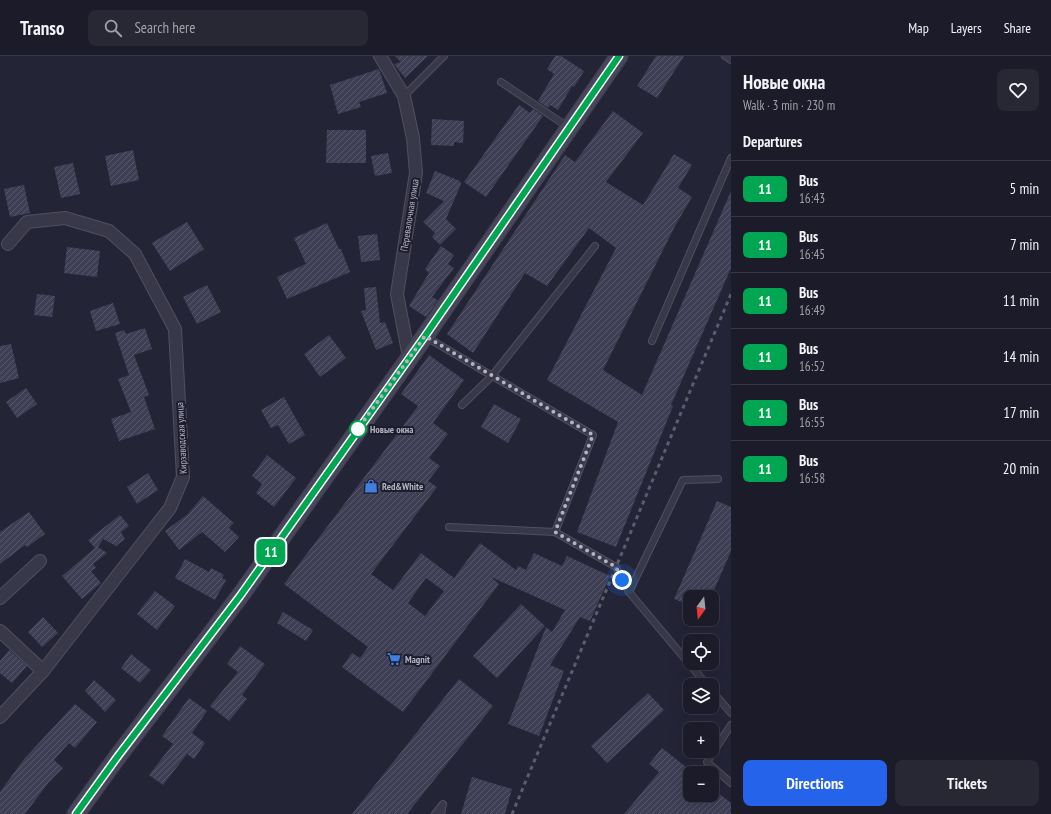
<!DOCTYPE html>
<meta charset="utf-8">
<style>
:root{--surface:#1b1b29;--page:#282835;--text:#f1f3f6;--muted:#a0a1a8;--line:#393946;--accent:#2563eb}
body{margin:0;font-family:"PT Sans Narrow",sans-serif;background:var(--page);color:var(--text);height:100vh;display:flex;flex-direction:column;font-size:15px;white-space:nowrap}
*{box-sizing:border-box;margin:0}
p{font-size:13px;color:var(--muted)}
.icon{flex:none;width:22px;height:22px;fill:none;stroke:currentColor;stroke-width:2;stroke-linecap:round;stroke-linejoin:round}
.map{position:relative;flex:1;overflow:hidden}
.side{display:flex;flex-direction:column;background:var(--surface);width:320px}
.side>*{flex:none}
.badge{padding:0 8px;border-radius:6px;font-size:14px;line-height:26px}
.needle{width:26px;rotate:195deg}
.fabs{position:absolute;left:683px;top:534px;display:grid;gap:8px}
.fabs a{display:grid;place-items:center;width:36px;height:36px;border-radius:8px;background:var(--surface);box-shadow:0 4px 16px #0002,0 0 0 1px var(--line);font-size:20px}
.you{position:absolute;width:20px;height:20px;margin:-10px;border:3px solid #fff;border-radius:50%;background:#1a73e8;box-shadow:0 0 0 6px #1a73e833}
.map>.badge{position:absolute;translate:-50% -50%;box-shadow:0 0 0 2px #fff}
h2{padding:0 12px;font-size:15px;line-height:36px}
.round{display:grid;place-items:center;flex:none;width:42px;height:42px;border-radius:8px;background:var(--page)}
.summary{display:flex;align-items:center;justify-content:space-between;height:68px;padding:0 12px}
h1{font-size:19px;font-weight:700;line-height:30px}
.button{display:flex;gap:8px;margin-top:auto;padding:8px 12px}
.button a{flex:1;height:46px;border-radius:8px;background:var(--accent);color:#fff;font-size:16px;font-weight:700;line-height:46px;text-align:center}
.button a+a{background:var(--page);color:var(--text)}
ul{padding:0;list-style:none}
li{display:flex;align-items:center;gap:12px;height:56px;padding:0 12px;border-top:1px solid var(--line)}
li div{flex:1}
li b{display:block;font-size:15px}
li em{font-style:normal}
li .badge{min-width:44px;font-weight:700;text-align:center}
header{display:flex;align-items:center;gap:24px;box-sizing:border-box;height:56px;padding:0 20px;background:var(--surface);border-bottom:1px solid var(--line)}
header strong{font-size:19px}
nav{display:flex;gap:22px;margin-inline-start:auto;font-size:14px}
.search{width:280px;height:36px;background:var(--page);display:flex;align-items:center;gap:10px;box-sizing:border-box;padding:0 14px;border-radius:8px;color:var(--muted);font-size:15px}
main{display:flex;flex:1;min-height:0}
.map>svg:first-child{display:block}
.building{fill:url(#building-hatch);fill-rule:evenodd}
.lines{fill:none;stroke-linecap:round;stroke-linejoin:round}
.lane-casing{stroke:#505060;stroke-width:8}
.street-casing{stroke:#505060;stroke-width:14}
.secondary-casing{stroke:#3e3e4e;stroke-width:19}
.lane{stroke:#383848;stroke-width:6}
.street{stroke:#383848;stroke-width:12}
.secondary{stroke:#47465b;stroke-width:17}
.rail{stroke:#5c5c71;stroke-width:3;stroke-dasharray:4 4;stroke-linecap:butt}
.line-casing{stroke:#fff;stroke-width:9}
.line{stroke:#00a651;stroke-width:6}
.walk{stroke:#b4b3c4;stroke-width:4;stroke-dasharray:0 7.2}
.stop-dot{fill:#fff;stroke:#00a651;stroke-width:2}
.labels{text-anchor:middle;stroke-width:4;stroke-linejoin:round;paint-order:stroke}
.street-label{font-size:10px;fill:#b4b3c4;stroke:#1d1d2d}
.stop-label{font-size:10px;font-weight:bold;fill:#b4b3c4;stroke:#1d1d2d;text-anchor:start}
.poi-label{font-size:10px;font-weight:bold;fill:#b4b3c4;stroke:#1d1d2d;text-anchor:start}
</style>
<header>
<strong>Transo</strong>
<div class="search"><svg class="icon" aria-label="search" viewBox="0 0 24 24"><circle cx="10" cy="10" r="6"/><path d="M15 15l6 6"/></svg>Search here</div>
<nav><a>Map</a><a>Layers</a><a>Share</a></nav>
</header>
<main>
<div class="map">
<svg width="731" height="758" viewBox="0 0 731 758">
<defs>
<pattern id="building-hatch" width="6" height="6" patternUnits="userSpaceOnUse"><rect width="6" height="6" fill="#3e3e55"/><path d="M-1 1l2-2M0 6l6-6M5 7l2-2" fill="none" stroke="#58586c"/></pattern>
</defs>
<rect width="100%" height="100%" fill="#242437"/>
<g class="building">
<polygon points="395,0 428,0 405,22 394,8 401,6"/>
<polygon points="555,0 561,0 584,15 574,31 572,30 558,54 550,49 548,52 538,45 554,18 547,13"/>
<polygon points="656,0 684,0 657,42 637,30"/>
<polygon points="379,13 387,37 359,46 361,51 338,58 330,29"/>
<polygon points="519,49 530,57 533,53 543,60 486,141 464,126"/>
<polygon points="613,55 643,77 606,126 643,149 674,98 692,109 678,132 692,141 675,170 603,314 642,339 731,135 731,212 671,349 673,350 616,491 577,476 618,366 547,324 616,192 589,172 547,230 525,217 473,297 447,278 565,99 575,106"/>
<polygon points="432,63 464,65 463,87 454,86 454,90 431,89"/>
<polygon points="327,74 366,74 366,107 326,107"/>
<polygon points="133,94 139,124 111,130 105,100"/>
<polygon points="388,97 392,117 375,120 371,100"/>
<polygon points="73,107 80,138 61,142 54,111"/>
<polygon points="435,115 460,125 461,128 446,163 456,173 440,189 432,181 435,177 423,166 444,145 426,137"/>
<polygon points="24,129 30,157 10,161 4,133"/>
<polygon points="187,166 204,193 170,215 152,187"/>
<polygon points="327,167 339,193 341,193 350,216 287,243 277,221 306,208 294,182"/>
<polygon points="377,178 380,204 361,206 358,180"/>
<polygon points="441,190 454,199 448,208 454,212 432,241 438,244 426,261 409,250 429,217 425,213"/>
<polygon points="67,191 100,195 97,221 64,217"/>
<polygon points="207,229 221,256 197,268 183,241"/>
<polygon points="376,231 380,267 385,266 393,287 376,294 361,255 366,254 364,232"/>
<polygon points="37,238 55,240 52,261 34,259"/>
<polygon points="113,247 120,268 96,275 90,255"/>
<polygon points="145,272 152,293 134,299 149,339 144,341 155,373 119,385 111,363 131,356 118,323 129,319 115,277 124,274 126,278"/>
<polygon points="329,279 346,302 320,321 304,298"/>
<polygon points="11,288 19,322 0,327 0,290"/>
<path d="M429,299L464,324L433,367L448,378L429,402L440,410L428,425L437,431L371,518L393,534L421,497L454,522L480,487L516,514L518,510L526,514L534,497L562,510L567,500L610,520L590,565L580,561L550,609L564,615L539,680L508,668L546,571L552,576L565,554L491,521L499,528L403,656L342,611L352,597L360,602L368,591L284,528L418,350L401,338ZM426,522L444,535L425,560L408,547Z"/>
<polygon points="26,332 37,348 17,362 6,346"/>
<polygon points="284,341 305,379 289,388 278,369 271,372 261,354"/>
<polygon points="494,348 521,363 508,387 481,371"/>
<polygon points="267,399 296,422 274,451 256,437 262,428 252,420"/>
<polygon points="148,417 158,434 137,448 127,431"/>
<polygon points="203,440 234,467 229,472 239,481 225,496 202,476 179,494 165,475 188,458"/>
<polygon points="717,445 731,451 731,495 711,541 690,541 690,549 674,543"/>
<polygon points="29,456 45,478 27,491 25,489 0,508 0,476"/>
<polygon points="120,459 129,470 121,476 125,483 116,490 103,483 98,491 107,497 93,508 96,512 91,515 101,527 82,543 62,520 95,492 88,484"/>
<polygon points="185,503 209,516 211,512 224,519 222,522 226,524 215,544 175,522"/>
<polygon points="155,535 175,550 157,574 137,558"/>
<polygon points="521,548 545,570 497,622 473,600"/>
<polygon points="283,556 313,574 306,585 277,567"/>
<polygon points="43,561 58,577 42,591 28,576"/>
<polygon points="240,590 265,608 242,639 247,643 229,665 210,650 238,616 227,608"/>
<polygon points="9,594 27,610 12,627 0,617 0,605"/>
<polygon points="131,598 151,614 140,627 121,612"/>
<polygon points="459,623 493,650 407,758 352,758"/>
<polygon points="94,624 116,644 105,656 85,635"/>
<polygon points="648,637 664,654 607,707 591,690"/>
<polygon points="189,642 207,655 192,677 205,687 194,703 187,698 163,729 149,719 173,688 162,680"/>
<polygon points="75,648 97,666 75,692 69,687 54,704 63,712 49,726 25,758 0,758 0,736 24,703"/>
<polygon points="662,692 690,714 690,739 712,739 712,732 731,747 731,758 624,758 659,716 649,708"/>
<polygon points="472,721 512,733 505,758 461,758"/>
</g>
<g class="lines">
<g class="lane-casing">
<g id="lane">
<polyline points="725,0 731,4"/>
<polyline points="501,26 568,71"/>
<polyline points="404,40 444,0"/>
<polyline points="426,281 593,379 555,476 449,471"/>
<polyline points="652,285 731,102"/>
<polyline points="462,349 492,320 595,190"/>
<polyline points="555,476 616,511 629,536 683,424 718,423"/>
<polyline points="629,536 707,629"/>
<polyline points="712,635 731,657"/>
<polyline points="731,669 707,706 731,727"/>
<polyline points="435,758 443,748 441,758"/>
</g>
</g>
<g class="street-casing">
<g id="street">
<polyline points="380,0 404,40 413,82 416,117 397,238 409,301"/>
<polyline points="0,542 40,505"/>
<polyline points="0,575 43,615"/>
<polyline points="0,661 43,615 170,452 183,421 175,273 135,198 109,175 65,162 27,166 8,188"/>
</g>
</g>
<g class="secondary-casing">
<polyline id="secondary" points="76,758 118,700 240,540 425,280 619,0"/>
</g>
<use href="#lane" class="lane"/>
<use href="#street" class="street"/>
<use href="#secondary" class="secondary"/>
<polyline class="rail" points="512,758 731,238"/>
</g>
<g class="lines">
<g class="line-casing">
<polyline id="line" points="76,758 118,700 240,540 425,280 619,0"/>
</g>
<use href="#line" class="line"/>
<polyline class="walk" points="358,373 355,377 425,280 593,379 555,476 616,511 622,524"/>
</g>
<defs>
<g id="shop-bare" transform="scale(1.08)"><path d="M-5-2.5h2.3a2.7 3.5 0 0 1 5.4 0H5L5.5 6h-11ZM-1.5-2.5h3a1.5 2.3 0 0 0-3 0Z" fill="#3f7fe0" stroke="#1d1d2d" stroke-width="2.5" paint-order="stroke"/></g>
<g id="supermarket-bare" transform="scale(1.08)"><path d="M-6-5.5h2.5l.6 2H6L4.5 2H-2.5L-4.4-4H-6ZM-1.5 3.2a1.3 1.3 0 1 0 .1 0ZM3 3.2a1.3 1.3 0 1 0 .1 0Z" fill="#3f7fe0" stroke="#1d1d2d" stroke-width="2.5" paint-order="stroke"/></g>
</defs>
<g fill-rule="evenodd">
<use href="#shop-bare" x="371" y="430"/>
<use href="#supermarket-bare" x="394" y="603"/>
</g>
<circle class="stop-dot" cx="358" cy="373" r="8"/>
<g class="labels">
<g class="street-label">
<text transform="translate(409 159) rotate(-81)" y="4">Перевалочная улица</text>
<text transform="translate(181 382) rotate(-93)" y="4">Кирзаводская улица</text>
</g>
<g class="stop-label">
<text x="370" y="377">Новые окна</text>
</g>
<g class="poi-label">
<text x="382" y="434">Red&amp;White</text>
<text x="405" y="607">Magnit</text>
</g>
</g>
</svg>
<div class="fabs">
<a><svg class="needle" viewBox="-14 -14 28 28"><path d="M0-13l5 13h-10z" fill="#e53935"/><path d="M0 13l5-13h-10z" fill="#a0a1a8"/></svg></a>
<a><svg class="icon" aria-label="locate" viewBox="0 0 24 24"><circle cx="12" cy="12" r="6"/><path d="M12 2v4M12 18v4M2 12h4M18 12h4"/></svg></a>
<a><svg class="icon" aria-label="layers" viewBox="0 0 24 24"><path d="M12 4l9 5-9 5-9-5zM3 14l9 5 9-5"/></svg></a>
<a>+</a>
<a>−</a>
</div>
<div class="you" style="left:622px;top:524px"></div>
<b class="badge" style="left:271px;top:496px;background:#00a651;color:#fff">11</b>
</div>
<section class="side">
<div class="summary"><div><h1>Новые окна</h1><p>Walk · 3 min · 230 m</p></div><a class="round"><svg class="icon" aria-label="heart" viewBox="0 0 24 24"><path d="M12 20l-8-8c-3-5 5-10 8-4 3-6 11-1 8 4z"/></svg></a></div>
<h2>Departures</h2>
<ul>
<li><span class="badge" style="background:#00a651;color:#fff">11</span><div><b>Bus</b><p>16:43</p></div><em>5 min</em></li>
<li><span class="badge" style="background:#00a651;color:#fff">11</span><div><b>Bus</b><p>16:45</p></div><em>7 min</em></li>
<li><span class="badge" style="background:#00a651;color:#fff">11</span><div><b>Bus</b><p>16:49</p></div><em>11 min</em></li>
<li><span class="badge" style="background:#00a651;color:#fff">11</span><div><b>Bus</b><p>16:52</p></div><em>14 min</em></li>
<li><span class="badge" style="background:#00a651;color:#fff">11</span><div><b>Bus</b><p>16:55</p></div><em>17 min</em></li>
<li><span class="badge" style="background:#00a651;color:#fff">11</span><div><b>Bus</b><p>16:58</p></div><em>20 min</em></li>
</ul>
<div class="button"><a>Directions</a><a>Tickets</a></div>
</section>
</main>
